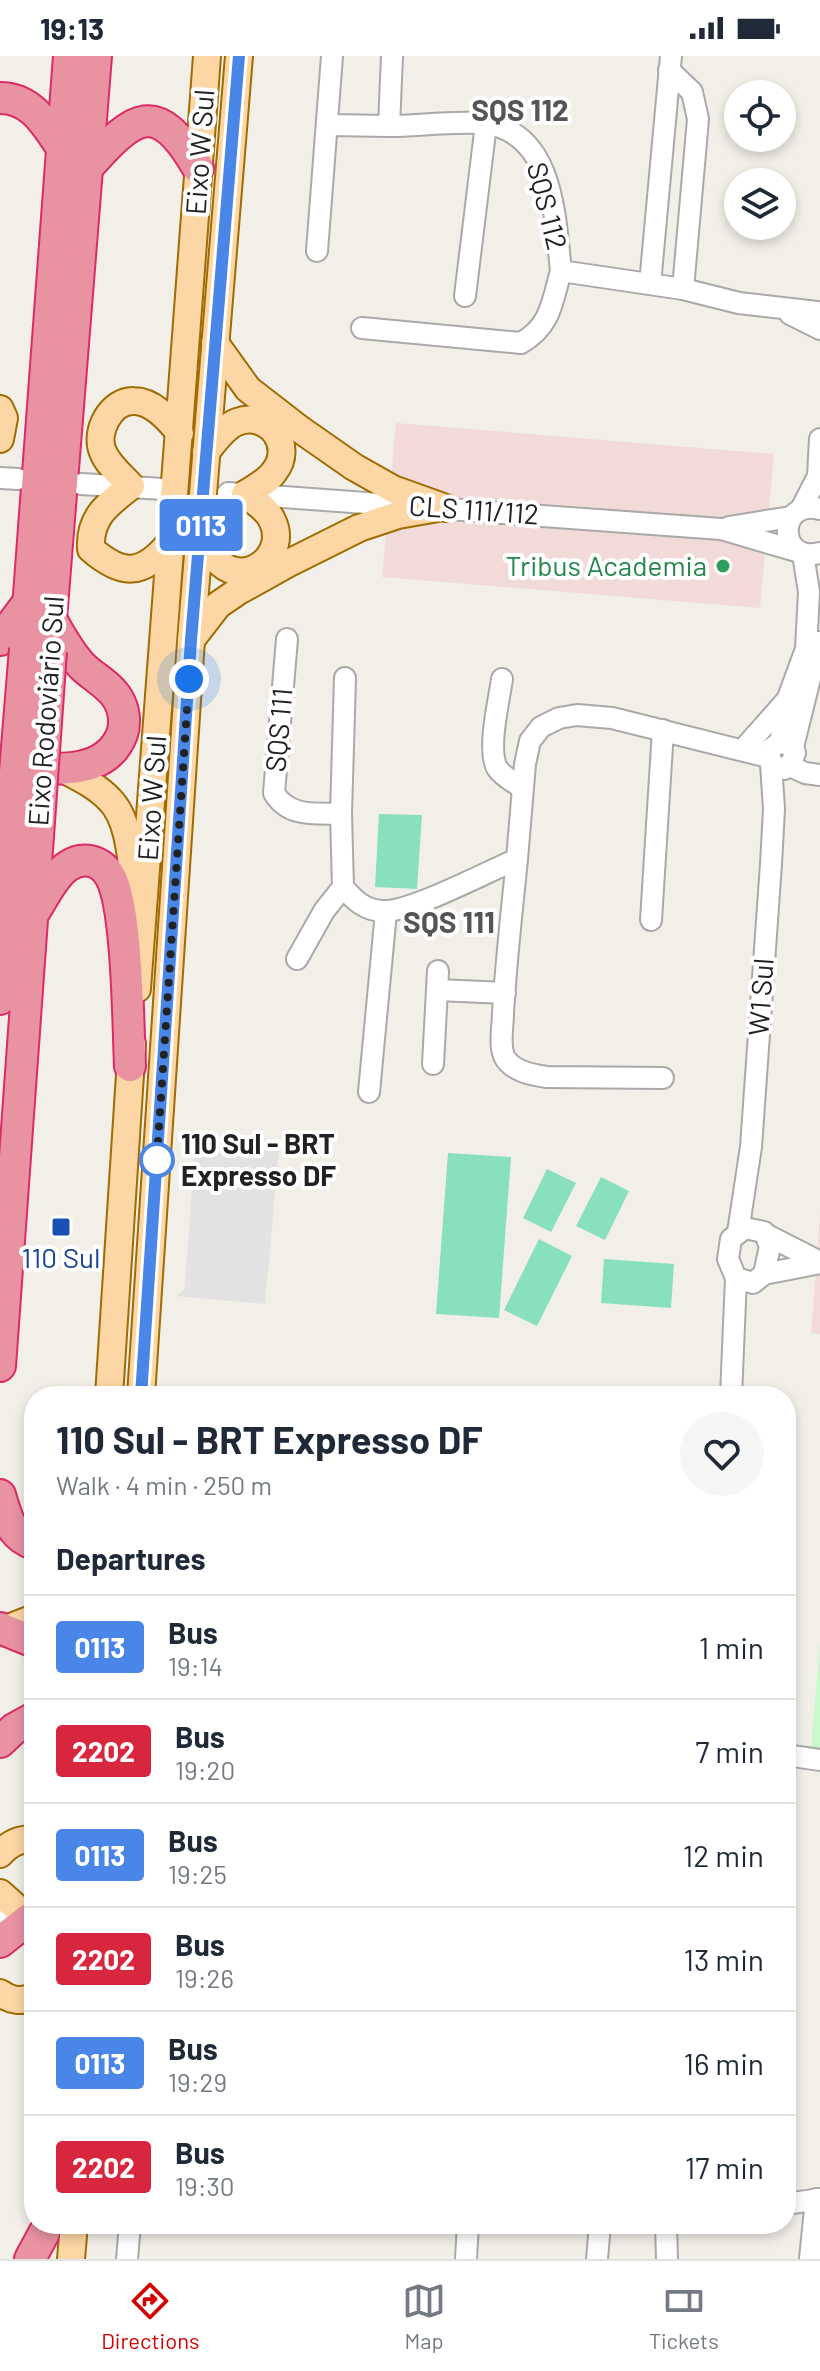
<!DOCTYPE html>
<meta charset="utf-8">
<style>
:root{--surface:#fff;--page:#f6f6f7;--text:#1f2937;--muted:#747a83;--line:#e0e1e3;--accent:#d40000}
body{margin:0;font-family:Barlow,sans-serif;background:var(--page);color:var(--text);height:100vh;display:flex;flex-direction:column;font-size:30px;white-space:nowrap}
*{box-sizing:border-box;margin:0}
p{font-size:26px;color:var(--muted)}
.icon{flex:none;width:44px;height:44px;fill:none;stroke:currentColor;stroke-width:2;stroke-linecap:round;stroke-linejoin:round}
.map{position:relative;flex:1;overflow:hidden}
.drawer{position:absolute;left:24px;top:1330px;width:772px;height:848px;display:flex;flex-direction:column;background:var(--surface);border-radius:32px;box-shadow:0 4px 12px #0003}
.drawer>*{flex:none}
.badge{padding:0 16px;border-radius:6px;font-size:28px;line-height:52px}
.controls{position:absolute;left:724px;top:24px;display:grid;gap:16px}
.controls a{display:grid;place-items:center;width:72px;height:72px;border-radius:50%;background:var(--surface);box-shadow:0 4px 12px #0003;font-size:40px}
.you{position:absolute;width:40px;height:40px;margin:-20px;border:6px solid #fff;border-radius:50%;background:#1a73e8;box-shadow:0 0 0 12px #1a73e833}
.map>.badge{position:absolute;translate:-50% -50%;box-shadow:0 0 0 4px #fff}
h2{padding:0 32px;font-size:30px;line-height:72px}
.round{display:grid;place-items:center;flex:none;width:84px;height:84px;border-radius:42px;background:var(--page)}
.head{display:flex;align-items:center;justify-content:space-between;height:136px;padding:0 32px}
h1{font-size:38px;font-weight:700;line-height:60px}
ul{padding:0;list-style:none}
li{display:flex;align-items:center;gap:24px;height:104px;padding:0 32px;border-top:2px solid var(--line)}
li div{flex:1}
li b{display:block;font-size:30px}
li em{font-style:normal}
li .badge{min-width:88px;font-weight:700;text-align:center}
.status{display:flex;justify-content:space-between;align-items:center;height:56px;padding:0 40px;background:var(--surface);direction:ltr}
.status svg{height:22px;fill:currentColor}
.dock{display:flex;justify-content:space-around;align-items:center;height:112px;border-top:2px solid var(--line);background:var(--surface);font-size:22px;color:var(--muted)}
.dock a{display:grid;justify-items:center;gap:4px}
.dock .current{color:var(--accent)}
.map>svg:first-child{display:block}
.commercial{fill:#f2dad9}
.park{fill:#c8facc}
.pitch{fill:#88e0be}
.parking{fill:#e2e2e2}
.lines{fill:none;stroke-linecap:round;stroke-linejoin:round}
.minor-casing{stroke:#a9a9a9;stroke-width:24}
.major-casing{stroke:#a06b00;stroke-width:30}
.highway-casing{stroke:#dc2a67;stroke-width:34}
.minor{stroke:#fff;stroke-width:20}
.major{stroke:#fcd6a4;stroke-width:26}
.highway{stroke:#e892a2;stroke-width:30}
.highway-bridge-casing{stroke:#dc2a67;stroke-width:34;stroke-linecap:butt}
.highway-bridge{stroke:#e892a2;stroke-width:30}
.line-casing{stroke:#fff;stroke-width:18}
.line{stroke:#4986e7;stroke-width:12}
.walk{stroke:#222;stroke-width:8;stroke-dasharray:0 14.4}
.leisure-dot{fill:#2e9e5b;stroke:#fff;stroke-width:3}
.stop-dot{fill:#fff;stroke:#4986e7;stroke-width:4}
.transit-dot{fill:#1a4fb4;stroke:#fff;stroke-width:3}
.labels{text-anchor:middle;stroke-width:8;stroke-linejoin:round;paint-order:stroke}
.street-label{font-size:28px;fill:#222;stroke:#fff}
.leisure-label{font-size:28px;fill:#27864d;stroke:#fff;text-anchor:end}
.stop-label{font-size:28px;font-weight:bold;fill:#222;stroke:#fff;text-anchor:start}
.transit-label{font-size:28px;fill:#164399;stroke:#fff}
.neighbourhood-label{font-size:30px;font-weight:bold;fill:#555;stroke:#fff}
</style>
<div class="status"><b>19:13</b><svg viewBox="0 0 49 12"><path d="M0 12V9h3v3zM5 12V6h3v6zM10 12V3h3v9zM15 12V0h3v12zM26 1h20v11H26zM47 4h2v5h-2z"/></svg></div>
<div class="map">
<svg width="820" height="2203" viewBox="0 0 820 2203">
<rect width="100%" height="100%" fill="#f2efe9"/>
<g class="commercial">
<polygon points="396,367 774,398 760,552 382,521"/>
<polygon points="820,1158 820,1278 811,1277"/>
</g>
<polygon class="park" points="820,1587 820,1694 811,1693"/>
<g class="pitch">
<polygon points="379,758 422,759 417,833 375,831"/>
<polygon points="448,1097 511,1101 499,1262 436,1258"/>
<polygon points="547,1113 576,1127 551,1176 523,1162"/>
<polygon points="601,1121 629,1135 605,1184 576,1170"/>
<polygon points="539,1183 572,1200 537,1270 504,1254"/>
<polygon points="604,1203 674,1208 671,1252 601,1247"/>
</g>
<polygon class="parking" points="191,1077 280,1084 265,1248 176,1240 183,1235 185,1229 195,1085"/>
<g class="lines">
<g class="minor-casing">
<g id="minor">
<path d="M392,0L389,70C418,70 460,64 488,68C554,79 555,162 561,215L683,233L739,247L817,256"/>
<polyline points="669,14 692,36 698,63 683,233"/>
<polyline points="327,69 389,70"/>
<polyline points="317,195 332,0"/>
<polyline points="650,228 671,0"/>
<polyline points="465,240 486,68"/>
<polyline points="790,258 820,273"/>
<path d="M362,272L521,287C551,270 552,246 561,215"/>
<polyline points="0,422 18,423"/>
<polyline points="81,428 163,433"/>
<polyline points="228,437 721,473 796,495"/>
<polyline points="801,453 818,420 820,383"/>
<path d="M820,453C777,442 777,508 820,497"/>
<polyline points="729,471 791,461"/>
<path d="M287,583L274,737C289,762 316,757 341,758L345,622"/>
<path d="M502,623C499,645 487,693 497,712C503,721 514,726 522,732"/>
<polyline points="780,686 788,642 806,593 809,536 803,498"/>
<polyline points="747,689 786,645"/>
<polyline points="793,691 819,586"/>
<polyline points="790,710 805,717 820,719"/>
<path d="M517,803C512,854 506,905 503,957C503,970 499,988 504,1000C511,1015 532,1019 547,1021L663,1022"/>
<path d="M343,831C354,844 365,855 384,855C411,856 489,815 517,803L525,708L530,685L541,671L559,662L577,659L612,662L768,701"/>
<polyline points="651,864 663,674"/>
<polyline points="297,903 324,855 343,831 341,758"/>
<polyline points="438,934 505,937"/>
<polyline points="433,1008 438,915"/>
<polyline points="369,1036 386,856"/>
<polygon points="745,1172 764,1176 770,1190 764,1218 753,1227 736,1222 728,1203 731,1183"/>
<polyline points="738,1176 751,1091 771,808 774,753 771,708 769,694 780,686 793,691 795,697 790,710 784,713 771,708"/>
<polyline points="767,1179 820,1206"/>
<polyline points="764,1218 820,1207"/>
<polyline points="731,1340 736,1222"/>
<polyline points="786,1699 820,1704"/>
<polyline points="0,1861 34,1864"/>
<polyline points="786,2148 820,2143"/>
<polyline points="666,2168 667,2203"/>
<polyline points="127,2203 130,2168"/>
<polyline points="466,2203 468,2168"/>
<polyline points="597,2203 600,2168"/>
<polyline points="810,2203 816,2143"/>
</g>
</g>
<g class="major-casing">
<g id="major">
<polyline points="215,287 248,333 301,374 354,411 393,433 446,452"/>
<polyline points="0,353 4,362 0,383"/>
<path d="M201,474C206,486 210,499 220,507C248,532 289,497 272,464C267,453 254,445 245,438C255,432 267,426 274,416C295,390 269,354 237,366C224,371 215,385 206,396"/>
<path d="M169,488C142,520 122,520 91,493C89,461 108,448 131,430C122,420 108,409 103,396C94,376 111,344 134,345C153,345 169,364 180,377"/>
<polyline points="191,584 218,549 237,536 291,506 359,472 398,459 438,452"/>
<path d="M63,713C80,722 97,730 110,744C129,763 131,802 134,827"/>
<polyline points="137,933 207,0"/>
<polyline points="109,1340 132,988"/>
<polyline points="141,1340 191,584 239,0"/>
<polyline points="6,1573 34,1562"/>
<path d="M0,1798C10,1787 19,1783 34,1783"/>
<polyline points="0,1837 29,1863"/>
<path d="M0,1937C12,1945 20,1946 34,1941"/>
<polyline points="71,2203 74,2168"/>
</g>
</g>
<g class="highway-casing">
<g id="highway">
<path d="M0,42C32,42 46,69 62,92"/>
<path d="M88,111C134,59 157,41 198,112"/>
<polyline points="0,584 27,548"/>
<polyline points="25,593 69,0"/>
<polyline points="51,595 51,563 96,0"/>
<path d="M0,709C39,711 104,726 122,678C126,667 124,653 118,643C110,629 93,621 82,610C69,596 60,579 51,563"/>
<path d="M35,855C44,841 54,819 68,810C83,800 101,804 110,820C128,850 128,970 130,1010"/>
<polyline points="0,943 10,777"/>
<polyline points="0,1310 38,780"/>
<path d="M0,1439C7,1461 10,1480 34,1488"/>
<polyline points="0,1572 34,1586"/>
<polyline points="0,1686 14,1673 34,1662"/>
<polyline points="0,1886 29,1863"/>
<polyline points="30,2203 44,2177"/>
</g>
</g>
<use href="#minor" class="minor"/>
<use href="#major" class="major"/>
<use href="#highway" class="highway"/>
<g class="highway-bridge-casing">
<g id="highway-bridge">
<polyline points="10,777 25,593"/>
<polyline points="38,780 51,595"/>
</g>
</g>
<use href="#highway-bridge" class="highway-bridge"/>
</g>
<g class="lines">
<g class="line-casing">
<polyline id="line" points="141,1340 191,584 239,0"/>
</g>
<use href="#line" class="line"/>
<polyline class="walk" points="157,1104 156,1116 189,623"/>
</g>
<circle class="leisure-dot" cx="723" cy="510" r="8"/>
<circle class="stop-dot" cx="157" cy="1104" r="16"/>
<rect class="transit-dot" x="51" y="1161" width="20" height="20" rx="4"/>
<g class="labels">
<g class="street-label">
<text transform="translate(200 96) rotate(-86)" y="10">Eixo W Sul</text>
<text transform="translate(547 150) rotate(76)" y="10">SQS 112</text>
<text transform="translate(474 454) rotate(4)" y="10">CLS 111/112</text>
<text transform="translate(46 655) rotate(-86)" y="10">Eixo Rodoviário Sul</text>
<text transform="translate(279 674) rotate(-85)" y="10">SQS 111</text>
<text transform="translate(152 742) rotate(-86)" y="10">Eixo W Sul</text>
<text transform="translate(761 941) rotate(-86)" y="10">W1 Sul</text>
</g>
<g class="leisure-label">
<text x="707" y="520">Tribus Academia</text>
</g>
<g class="stop-label">
<text x="181" y="1098">110 Sul - BRT<tspan x="181" dy="32">Expresso DF</tspan></text>
</g>
<g class="transit-label">
<text x="61" y="1212">110 Sul</text>
</g>
<g class="neighbourhood-label">
<text x="520" y="65">SQS 112</text>
<text x="449" y="877">SQS 111</text>
</g>
</g>
</svg>
<div class="controls">
<a><svg class="icon" aria-label="locate" viewBox="0 0 24 24"><circle cx="12" cy="12" r="6"/><path d="M12 2v4M12 18v4M2 12h4M18 12h4"/></svg></a>
<a><svg class="icon" aria-label="layers" viewBox="0 0 24 24"><path d="M12 4l9 5-9 5-9-5zM3 14l9 5 9-5"/></svg></a>
</div>
<div class="you" style="left:189px;top:623px"></div>
<b class="badge" style="left:201px;top:469px;background:#4986e7;color:#fff">0113</b>
<section class="drawer">
<div class="head"><div><h1>110 Sul - BRT Expresso DF</h1><p>Walk · 4 min · 250 m</p></div><a class="round"><svg class="icon" aria-label="heart" viewBox="0 0 24 24"><path d="M12 20l-8-8c-3-5 5-10 8-4 3-6 11-1 8 4z"/></svg></a></div>
<h2>Departures</h2>
<ul>
<li><span class="badge" style="background:#4986e7;color:#fff">0113</span><div><b>Bus</b><p>19:14</p></div><em>1 min</em></li>
<li><span class="badge" style="background:#d7263d;color:#fff">2202</span><div><b>Bus</b><p>19:20</p></div><em>7 min</em></li>
<li><span class="badge" style="background:#4986e7;color:#fff">0113</span><div><b>Bus</b><p>19:25</p></div><em>12 min</em></li>
<li><span class="badge" style="background:#d7263d;color:#fff">2202</span><div><b>Bus</b><p>19:26</p></div><em>13 min</em></li>
<li><span class="badge" style="background:#4986e7;color:#fff">0113</span><div><b>Bus</b><p>19:29</p></div><em>16 min</em></li>
<li><span class="badge" style="background:#d7263d;color:#fff">2202</span><div><b>Bus</b><p>19:30</p></div><em>17 min</em></li>
</ul>
</section>
</div>
<nav class="dock">
<a class="current"><svg class="icon" aria-label="directions" viewBox="0 0 24 24"><path d="M12 3l9 9-9 9-9-9zM9 14v-3h6M13 9l2 2-2 2"/></svg>Directions</a>
<a><svg class="icon" aria-label="map" viewBox="0 0 24 24"><path d="M3 6l6-2 6 2 6-2v14l-6 2-6-2-6 2zM9 4v14M15 6v14"/></svg>Map</a>
<a><svg class="icon" aria-label="tickets" viewBox="0 0 24 24"><path d="M3 7h18v10H3zM15 7v10"/></svg>Tickets</a>
</nav>
